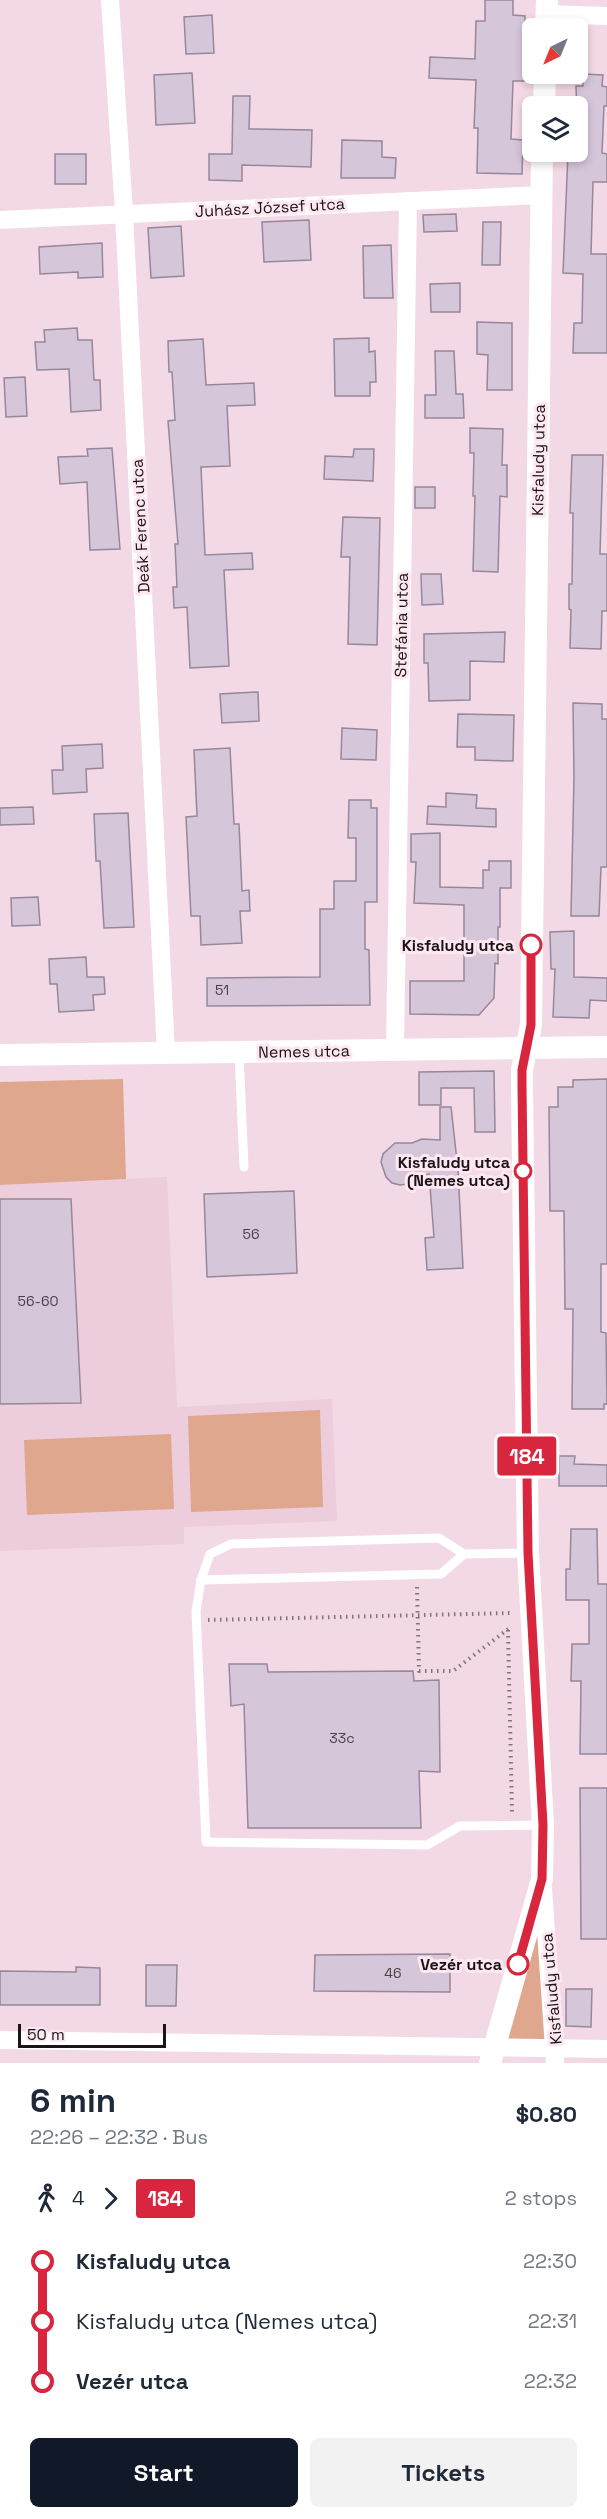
<!DOCTYPE html>
<meta charset="utf-8">
<style>
:root{--surface:#fff;--page:#f2f2f3;--text:#1f2937;--muted:#747a83;--accent:#111827}
body{margin:0;font-family:"Space Grotesk",sans-serif;background:var(--page);color:var(--text);height:100vh;display:flex;flex-direction:column;font-size:22px;white-space:nowrap}
*{box-sizing:border-box;margin:0}
p{font-size:20px;color:var(--muted)}
.icon{flex:none;width:33px;height:33px;fill:none;stroke:currentColor;stroke-width:2;stroke-linecap:round;stroke-linejoin:round}
.map{position:relative;height:2063px;overflow:hidden}
.drawer{display:flex;flex-direction:column;background:var(--surface);flex:1}
.drawer>*{flex:none}
.badge{padding:0 12px;border-radius:4px;font-size:21px;line-height:39px}
.needle{width:39px;rotate:223deg}
.buttons{position:absolute;left:522px;top:18px;display:grid;gap:12px}
.buttons a{display:grid;place-items:center;width:66px;height:66px;border-radius:9px;background:var(--surface);box-shadow:0 3px 9px #0003;font-size:30px}
.scale{position:absolute;left:18px;bottom:15px;width:148px;box-sizing:border-box;padding-left:6px;border:3px solid #1c1317;border-top:0;font-size:16px;line-height:21px;white-space:nowrap;color:#1c1317;-webkit-text-stroke:4px #fde8f1;paint-order:stroke}
.map>.badge{position:absolute;translate:-50% -50%;box-shadow:0 0 0 3px #fff}
.legs{display:flex;align-items:center;gap:9px;height:66px;padding:0 30px;font-size:20px}
.legs p{margin-inline-start:auto}
.head{display:flex;align-items:center;justify-content:space-between;height:102px;padding:0 30px}
h1{font-size:33px;font-weight:700;line-height:45px}
.button{display:flex;gap:12px;margin-top:auto;padding:12px 30px}
.button a{flex:1;height:69px;border-radius:9px;background:var(--accent);color:#fff;font-size:24px;font-weight:700;line-height:69px;text-align:center}
.button a+a{background:var(--page);color:var(--text)}
ul{padding:0 30px;list-style:none}
li{display:flex;align-items:center;gap:21px;height:60px;font-size:22px}
li i{display:grid;place-items:center;width:9px;height:100%;margin:0 8px;background:currentColor}
li i::after{content:'';width:15px;height:15px;margin:-8px;border:4px solid;border-radius:50%;background:var(--surface)}
li p{margin-inline-start:auto}
li:first-child i{background:linear-gradient(#0000 50%,currentColor 0)}
li:last-child i{background:linear-gradient(currentColor 50%,#0000 0)}
.map>svg:first-child{display:block}
.built{fill:#edccdb}
.green{fill:#dfa78d}
.building{fill:#d6c6da;stroke:#968799;stroke-width:1.5}
.lines{fill:none;stroke-linecap:round;stroke-linejoin:round}
.path{stroke:#84737b;stroke-width:4;stroke-dasharray:1.5 4.5;stroke-linecap:butt}
.service{stroke:#fff;stroke-width:9}
.minor{stroke:#fff;stroke-width:18}
.tertiary{stroke:#fff;stroke-width:22}
.line-1-casing{stroke:#fff;stroke-width:14}
.line-1{stroke:#d7263d;stroke-width:9}
.stop-1-dot{fill:#fff;stroke:#d7263d;stroke-width:3}
.labels{text-anchor:middle;stroke-width:6;stroke-linejoin:round;paint-order:stroke}
.number-label{font-size:14px;fill:#4a4048}
.street-label{font-size:16px;fill:#1c1317;stroke:#fde8f1}
.stop-label{font-size:16px;font-weight:bold;fill:#1c1317;stroke:#fde8f1;text-anchor:end}
</style>
<div class="map">
<svg width="607" height="2063" viewBox="0 0 607 2063">
<rect width="100%" height="100%" fill="#f3d9e5"/>
<polygon class="built" points="167,1177 177,1407 332,1399 337,1521 184,1527 184,1544 0,1551 0,1185"/>
<g class="green">
<polygon points="123,1079 126,1179 0,1185 0,1082"/>
<polygon points="320,1410 323,1507 191,1512 188,1416"/>
<polygon points="171,1434 174,1509 27,1515 24,1440"/>
<polygon points="542,1879 556,2048 494,2049"/>
</g>
<g class="building">
<polygon points="485,0 513,0 513,15 525,16 524,56 526,56 527,81 513,81 511,139 523,140 522,174 477,173 478,128 474,128 476,80 429,78 430,57 475,59 476,21 485,21"/>
<polygon points="212,15 214,53 186,54 184,17"/>
<polygon points="192,73 195,123 156,125 154,75"/>
<polygon points="583,74 603,75 602,86 607,87 607,106 604,106 602,153 607,154 607,182 593,182 591,254 607,254 607,353 573,353 574,323 582,323 583,274 563,273 568,153 578,153 576,86 583,86"/>
<polygon points="233,96 250,96 249,129 312,130 311,167 242,165 242,181 209,180 209,154 232,154"/>
<polygon points="342,140 382,141 382,157 396,158 395,178 341,178"/>
<rect x="55" y="154" width="31" height="30"/>
<polygon points="456,214 457,231 424,232 423,215"/>
<polygon points="309,220 311,260 264,262 262,222"/>
<polygon points="483,222 501,222 500,265 482,265"/>
<polygon points="181,226 184,276 151,278 148,228"/>
<polygon points="102,243 103,277 78,278 78,272 40,274 39,247"/>
<polygon points="391,245 393,298 364,298 363,246"/>
<polygon points="460,283 460,312 431,312 430,284"/>
<polygon points="477,322 512,323 512,390 487,390 488,355 477,354"/>
<polygon points="77,328 78,340 92,340 94,380 100,380 101,410 71,412 69,369 37,370 35,342 45,342 44,330"/>
<polygon points="369,338 369,352 375,351 376,382 370,382 370,396 335,396 334,339"/>
<polygon points="203,339 206,385 254,383 255,405 227,406 230,466 201,467 205,555 252,553 253,569 224,570 229,666 190,668 187,607 174,608 173,587 177,587 175,544 178,544 168,421 175,420 172,372 169,372 168,341"/>
<polygon points="435,351 454,351 456,394 463,394 464,418 425,418 425,395 436,395"/>
<polygon points="25,377 27,416 6,417 4,378"/>
<polygon points="470,428 503,429 502,465 507,465 507,497 500,496 498,572 473,571 475,496 473,496 474,453 470,453"/>
<polygon points="112,448 120,549 90,550 87,482 60,484 58,457 88,456 87,449"/>
<polygon points="354,449 374,449 373,481 324,479 325,456 353,457"/>
<polygon points="572,455 603,455 600,554 607,554 607,611 602,611 601,649 570,648 571,610 569,609 569,584 572,584 573,513 570,513"/>
<rect x="415" y="487" width="20" height="21"/>
<polygon points="343,517 380,518 377,645 348,644 350,557 341,557"/>
<polygon points="421,574 441,574 443,604 422,605"/>
<polygon points="505,632 504,662 470,661 470,700 429,701 428,663 424,663 424,634"/>
<polygon points="258,692 259,721 222,723 220,694"/>
<polygon points="573,703 602,704 602,719 607,719 607,867 601,867 599,916 571,916 574,777"/>
<polygon points="458,714 514,715 513,761 475,760 475,747 457,747"/>
<polygon points="342,728 377,730 376,760 341,759"/>
<polygon points="102,744 103,768 86,769 87,792 53,794 52,770 63,770 62,746"/>
<polygon points="230,748 234,824 239,824 242,891 249,890 250,911 240,911 242,943 201,945 200,916 191,916 186,817 197,816 194,750"/>
<polygon points="446,793 477,795 476,808 496,809 496,827 427,824 428,806 446,807"/>
<polygon points="349,800 371,800 371,808 377,808 377,902 365,902 365,949 369,950 370,1005 207,1006 207,978 320,977 320,909 334,909 334,881 356,881 356,838 348,838"/>
<polygon points="33,807 34,824 0,825 0,808"/>
<polygon points="128,813 134,927 104,928 100,861 96,861 94,814"/>
<polygon points="440,833 440,887 483,888 483,870 489,870 489,861 511,861 511,888 500,888 500,927 498,927 498,964 495,963 494,998 479,1015 410,1014 410,981 464,981 464,905 414,903 416,862 411,862 411,834"/>
<polygon points="38,897 40,925 12,926 11,898"/>
<polygon points="574,931 574,977 607,978 607,1001 590,1000 589,1018 553,1017 555,969 551,969 550,932"/>
<polygon points="86,957 87,977 104,977 105,994 93,995 94,1010 59,1012 57,984 50,984 49,959"/>
<polygon points="494,1071 495,1132 475,1132 474,1088 441,1088 441,1105 419,1105 419,1072"/>
<polygon points="607,1079 607,1264 601,1264 601,1332 606,1333 607,1404 604,1404 604,1409 572,1409 573,1309 565,1309 564,1211 550,1211 549,1107 558,1107 558,1087 573,1087 573,1080"/>
<polygon points="440,1107 451,1107 458,1170 463,1268 427,1270 425,1238 434,1237 429,1174 408,1184 400,1185 392,1183 386,1177 381,1162 383,1154 395,1143 412,1143 422,1139 440,1140"/>
<polygon points="294,1191 297,1273 207,1277 204,1194"/>
<polygon points="0,1199 71,1199 81,1403 0,1404"/>
<polygon points="559,1456 575,1456 574,1464 607,1465 607,1486 559,1486"/>
<polygon points="571,1529 597,1529 598,1584 607,1584 607,1754 580,1754 581,1681 571,1681 572,1644 589,1644 589,1600 566,1600 566,1569 570,1569"/>
<polygon points="229,1664 267,1664 268,1672 413,1671 414,1681 439,1680 440,1772 419,1771 421,1828 248,1828 244,1704 231,1706"/>
<polygon points="580,1788 607,1788 607,1939 581,1939"/>
<polygon points="450,1954 450,1992 314,1991 315,1955"/>
<polygon points="146,1965 177,1965 176,2006 146,2006"/>
<polygon points="76,1967 100,1968 100,2005 0,2005 0,1971 76,1972"/>
<polygon points="566,1989 592,1989 591,2027 566,2026"/>
</g>
<g class="lines">
<g class="path">
<polyline points="417,1587 419,1671 453,1671 511,1627"/>
<polyline points="208,1620 512,1613"/>
<polyline points="508,1630 512,1812"/>
</g>
<g class="service">
<polyline points="239,1053 244,1167"/>
<polyline points="528,1553 464,1554 439,1538 231,1544 210,1554 201,1580 196,1611 206,1842 427,1845 460,1826 543,1825"/>
<polyline points="201,1580 441,1574 464,1554"/>
</g>
<g class="minor">
<polyline points="110,0 124,213 166,1053"/>
<polyline points="547,14 607,16"/>
<polyline points="0,220 541,195"/>
<polyline points="395,1049 408,201"/>
<polyline points="543,1888 555,2063"/>
<polyline points="0,2040 607,2049"/>
</g>
<g class="tertiary">
<polyline points="546,28 547,0"/>
<polyline points="544,106 545,74"/>
<polyline points="0,1055 607,1047"/>
<polyline points="490,2063 542,1879 543,1825 528,1553 522,1086 522,1070 531,1025 542,152"/>
</g>
</g>
<g class="lines">
<g class="line-1-casing">
<polyline id="line-1" points="518,1964 542,1879 543,1825 528,1553 522,1086 522,1070 531,1025 531,945"/>
</g>
<use href="#line-1" class="line-1"/>
</g>
<g class="stop-1-dot">
<circle cx="531" cy="945" r="10"/>
<circle cx="523" cy="1171" r="8"/>
<circle cx="518" cy="1964" r="10"/>
</g>
<g class="labels">
<g class="number-label">
<text x="222" y="995">51</text>
<text x="251" y="1239">56</text>
<text x="38" y="1306">56-60</text>
<text x="342" y="1743">33c</text>
<text x="393" y="1978">46</text>
</g>
<g class="street-label">
<text transform="translate(270 207) rotate(-3)" y="6">Juhász József utca</text>
<text transform="translate(538 460) rotate(-89)" y="6">Kisfaludy utca</text>
<text transform="translate(140 526) rotate(-93)" y="6">Deák Ferenc utca</text>
<text transform="translate(401 625) rotate(-89)" y="6">Stefánia utca</text>
<text transform="translate(304 1051) rotate(-1)" y="6">Nemes utca</text>
<text transform="translate(551 1989) rotate(-95)" y="6">Kisfaludy utca</text>
</g>
<g class="stop-label">
<text x="514" y="951">Kisfaludy utca</text>
<text x="510" y="1168">Kisfaludy utca<tspan x="510" dy="18">(Nemes utca)</tspan></text>
<text x="502" y="1970">Vezér utca</text>
</g>
</g>
</svg>
<div class="buttons">
<a><svg class="needle" viewBox="-14 -14 28 28"><path d="M0-13l5 13h-10z" fill="#e53935"/><path d="M0 13l5-13h-10z" fill="#747a83"/></svg></a>
<a><svg class="icon" aria-label="layers" viewBox="0 0 24 24"><path d="M12 4l9 5-9 5-9-5zM3 14l9 5 9-5"/></svg></a>
</div>
<div class="scale">50 m</div>
<b class="badge" style="left:527px;top:1456px;background:#d7263d;color:#fff">184</b>
</div>
<section class="drawer">
<div class="head"><div><h1>6 min</h1><p>22:26 – 22:32 · Bus</p></div><b>$0.80</b></div>
<div class="legs"><svg class="icon" aria-label="walk" viewBox="0 0 24 24"><circle cx="13" cy="4" r="2"/><path d="M13 8l-2 6 4 7M11 14l-3 7M7 12l3-4h3l4 4"/></svg>4<svg class="icon" aria-label="forward" viewBox="0 0 24 24"><path d="M9 5l7 7-7 7"/></svg><b class="badge" style="background:#d7263d;color:#fff">184</b><p>2 stops</p></div>
<ul>
<li><i style="color:#d7263d"></i><b>Kisfaludy utca</b><p>22:30</p></li>
<li><i style="color:#d7263d"></i><span>Kisfaludy utca (Nemes utca)</span><p>22:31</p></li>
<li><i style="color:#d7263d"></i><b>Vezér utca</b><p>22:32</p></li>
</ul>
<div class="button"><a>Start</a><a>Tickets</a></div>
</section>
